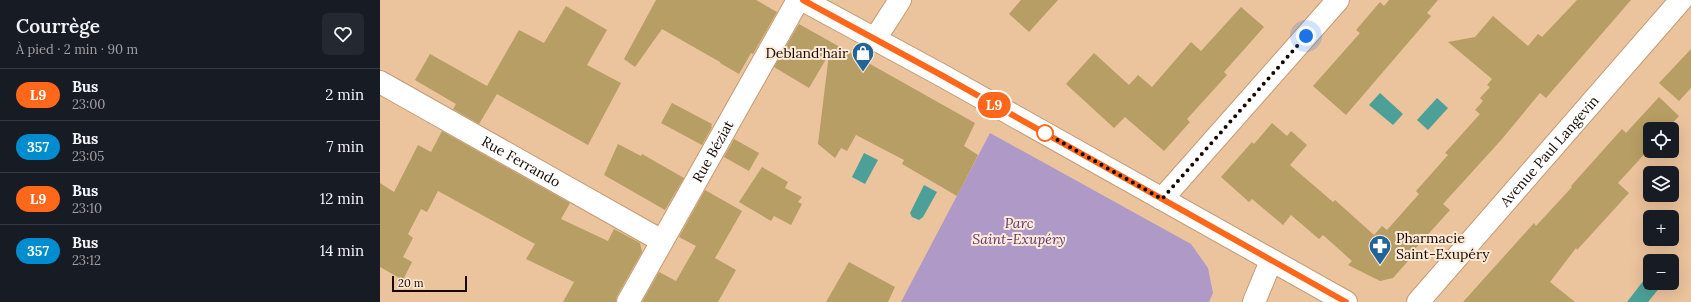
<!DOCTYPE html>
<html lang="fr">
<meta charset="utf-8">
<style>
:root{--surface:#171b24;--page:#242831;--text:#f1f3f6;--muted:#9ea1a6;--line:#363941}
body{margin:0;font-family:Lora,serif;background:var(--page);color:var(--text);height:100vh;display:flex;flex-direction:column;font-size:15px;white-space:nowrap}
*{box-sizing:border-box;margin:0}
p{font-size:13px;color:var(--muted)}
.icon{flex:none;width:22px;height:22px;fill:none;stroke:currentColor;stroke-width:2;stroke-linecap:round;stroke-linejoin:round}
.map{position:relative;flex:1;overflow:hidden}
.details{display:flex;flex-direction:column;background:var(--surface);width:380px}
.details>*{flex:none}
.badge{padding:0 8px;border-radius:13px;font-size:14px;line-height:26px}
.fabs{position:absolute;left:1263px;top:122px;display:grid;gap:8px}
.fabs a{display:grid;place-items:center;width:36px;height:36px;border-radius:6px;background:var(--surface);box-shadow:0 4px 16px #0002;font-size:20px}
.scale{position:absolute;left:12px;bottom:10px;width:75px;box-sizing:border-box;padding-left:4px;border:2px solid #150800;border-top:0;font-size:11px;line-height:14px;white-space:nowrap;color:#150800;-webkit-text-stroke:3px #fde9d5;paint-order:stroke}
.you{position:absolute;width:20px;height:20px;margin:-10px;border:3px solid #fff;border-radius:50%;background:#1a73e8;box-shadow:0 0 0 6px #1a73e833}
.map>.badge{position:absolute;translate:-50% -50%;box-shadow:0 0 0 2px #fff}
.round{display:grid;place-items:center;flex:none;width:42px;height:42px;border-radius:6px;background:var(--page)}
.headline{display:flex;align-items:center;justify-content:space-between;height:68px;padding:0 16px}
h1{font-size:19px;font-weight:600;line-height:30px}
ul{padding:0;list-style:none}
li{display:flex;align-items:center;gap:12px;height:52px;padding:0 16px;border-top:1px solid var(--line)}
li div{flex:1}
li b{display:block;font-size:15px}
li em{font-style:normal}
li .badge{min-width:44px;font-weight:700;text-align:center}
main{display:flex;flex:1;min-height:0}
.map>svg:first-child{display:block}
.green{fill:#af9ac7}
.water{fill:#4da097}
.building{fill:#b79e64}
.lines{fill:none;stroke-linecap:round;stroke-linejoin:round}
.minor-casing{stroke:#c29b75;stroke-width:24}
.major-casing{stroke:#c29b75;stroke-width:24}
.minor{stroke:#fff;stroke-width:22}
.major{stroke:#fff;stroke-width:22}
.line-casing{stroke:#fff;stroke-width:9}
.line{stroke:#ff671b;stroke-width:6}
.walk{stroke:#150800;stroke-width:4;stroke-dasharray:0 7.2}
.stop-dot{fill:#fff;stroke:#ff671b;stroke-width:2}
.labels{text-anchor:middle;stroke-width:4;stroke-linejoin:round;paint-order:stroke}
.poi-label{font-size:14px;fill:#150800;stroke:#fde9d5;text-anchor:end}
.street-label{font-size:14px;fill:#150800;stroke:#fde9d5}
.park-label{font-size:14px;font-style:italic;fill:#593679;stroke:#fde9d5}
</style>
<main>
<section class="details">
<div class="headline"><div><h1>Courrège</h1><p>À pied · 2 min · 90 m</p></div><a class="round"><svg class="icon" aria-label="heart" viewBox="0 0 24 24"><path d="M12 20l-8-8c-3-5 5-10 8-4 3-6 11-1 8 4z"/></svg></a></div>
<ul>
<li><span class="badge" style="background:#ff671b;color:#fff">L9</span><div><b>Bus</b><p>23:00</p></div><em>2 min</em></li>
<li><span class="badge" style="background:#008dcf;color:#fff">357</span><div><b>Bus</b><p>23:05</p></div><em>7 min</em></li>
<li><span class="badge" style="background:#ff671b;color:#fff">L9</span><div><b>Bus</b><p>23:10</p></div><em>12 min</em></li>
<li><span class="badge" style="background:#008dcf;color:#fff">357</span><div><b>Bus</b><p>23:12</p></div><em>14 min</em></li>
</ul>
</section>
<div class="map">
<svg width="1311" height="302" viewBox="0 0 1311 302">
<rect width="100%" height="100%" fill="#ebc39c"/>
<polygon class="green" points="610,133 811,244 828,268 833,293 829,302 521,302"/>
<g class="water">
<polygon points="1000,93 1023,114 1013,125 989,105"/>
<polygon points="1057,98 1068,108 1048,130 1037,120"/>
<polygon points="484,153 498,160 485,184 472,177"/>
<polygon points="544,185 557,192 543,217 539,220 532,217 530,213"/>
<polygon points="1267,276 1270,278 1270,283 1277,283 1281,286 1268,302 1247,302"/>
</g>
<g class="building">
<polygon points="276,0 376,0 397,12 373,54 371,53 359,74 340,63 340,62 282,29 255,67 244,59"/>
<polygon points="641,0 678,0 649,32 629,14"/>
<polygon points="1009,0 1058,0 1047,13 1051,16 966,115 933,86 980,33 976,30 1000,2 1004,6"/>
<polygon points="1197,0 1251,0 1166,98 1160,93 1122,139 1063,204 1070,210 1033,251 1035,253 1013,278 1000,281 968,265 972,261 943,235 939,239 911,215 903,225 872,199 869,202 841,177 872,142 874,144 892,123 907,136 911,131 927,145 910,165 953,202 955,200 994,235 1002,226 1007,230 1039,194 1036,191 1068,155 1065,153 1100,114 1095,110 1103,101 1100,98 1110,87 1107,85 1112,79 1068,42 1095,37 1113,16 1148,46 1158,34 1162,37"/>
<polygon points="186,6 227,30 207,65 241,83 208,145 117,94 99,124 73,109 76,104 35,80 50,54 107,86 139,30 164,43"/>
<polygon points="861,7 884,27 844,72 847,75 807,119 810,122 784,151 745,117 734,128 686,84 714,53 749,85 758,75 772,87 811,42 821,51"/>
<polygon points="419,24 595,123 584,146 598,155 577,196 522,164 524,160 476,135 467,151 461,148 455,158 438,144 449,54 429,88 394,67"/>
<polygon points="1311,49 1311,88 1299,101 1279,83"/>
<polygon points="1279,97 1299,116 1287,129 1270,129 1270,148 1238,183 1249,193 1197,250 1196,248 1170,282 1195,302 1083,302 1154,223 1156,226 1192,187 1191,186 1242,129 1246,133"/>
<polygon points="292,103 332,124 331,126 332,127 322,145 281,123"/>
<polygon points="62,131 190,203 181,219 228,241 234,229 260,243 262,252 237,296 236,302 183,302 194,282 146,259 155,244 58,191 47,212 41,209 28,234 33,238 23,257 32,262 23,280 0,267 0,183 14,192 38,145 51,152"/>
<polygon points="354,139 379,153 369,171 344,157"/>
<polygon points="238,144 261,156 262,154 304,178 285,210 224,175"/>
<polygon points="382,167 408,182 405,188 422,197 418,202 422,204 411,225 394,216 391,221 359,202"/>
<polygon points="325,190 362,211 335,258 356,270 338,302 262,302 279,272 296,281 316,246 299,237"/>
<polygon points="469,262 515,287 508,302 446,302"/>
</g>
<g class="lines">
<g class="minor-casing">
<g id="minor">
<polyline points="495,39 520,0"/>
<path id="s1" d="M0,82L282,241"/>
<polyline points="782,199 958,0"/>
<path id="s2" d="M248,302L418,0"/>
<polyline points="874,302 891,261"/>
<path id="s3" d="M1038,302L1301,0"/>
</g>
</g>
<g class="major-casing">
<polyline id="major" points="423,0 563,76 966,302"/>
</g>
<use href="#minor" class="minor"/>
<use href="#major" class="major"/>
</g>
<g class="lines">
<g class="line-casing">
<polyline id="line" points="423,0 563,76 966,302"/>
</g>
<use href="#line" class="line"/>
<polyline class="walk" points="665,133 782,199 926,36"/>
</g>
<defs>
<g id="shop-pin" transform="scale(1.15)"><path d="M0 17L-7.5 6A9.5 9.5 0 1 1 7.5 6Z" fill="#206499" stroke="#fde9d5"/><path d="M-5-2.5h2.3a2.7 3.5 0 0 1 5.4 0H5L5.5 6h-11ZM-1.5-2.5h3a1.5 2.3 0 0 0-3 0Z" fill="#fff"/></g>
<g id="pharmacy-pin" transform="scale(1.15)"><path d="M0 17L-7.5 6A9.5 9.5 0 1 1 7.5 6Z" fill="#206499" stroke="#fde9d5"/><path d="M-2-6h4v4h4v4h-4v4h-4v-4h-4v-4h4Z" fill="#fff"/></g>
</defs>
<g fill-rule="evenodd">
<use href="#shop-pin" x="483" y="53"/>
<use href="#pharmacy-pin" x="1000" y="246"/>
</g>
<circle class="stop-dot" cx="665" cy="133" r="8"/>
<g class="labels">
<g class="poi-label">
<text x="468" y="58">Debland'hair</text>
<text x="1016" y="243" text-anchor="start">Pharmacie<tspan x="1016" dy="16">Saint-Exupéry</tspan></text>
</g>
<g class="street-label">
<text dy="5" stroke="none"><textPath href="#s2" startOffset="173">Rue Béziat</textPath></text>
<text dy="5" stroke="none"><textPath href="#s3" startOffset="200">Avenue Paul Langevin</textPath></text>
<text dy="5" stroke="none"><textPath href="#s1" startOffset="162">Rue Ferrando</textPath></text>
</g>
<g class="park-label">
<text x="639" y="228">Parc<tspan x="639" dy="16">Saint-Exupéry</tspan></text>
</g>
</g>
</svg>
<div class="fabs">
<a><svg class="icon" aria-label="locate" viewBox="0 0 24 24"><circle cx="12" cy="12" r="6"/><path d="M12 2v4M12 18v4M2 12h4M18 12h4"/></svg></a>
<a><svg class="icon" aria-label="layers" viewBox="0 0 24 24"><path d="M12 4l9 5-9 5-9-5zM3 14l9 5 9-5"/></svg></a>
<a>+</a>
<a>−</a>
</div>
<div class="scale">20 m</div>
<div class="you" style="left:926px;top:36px"></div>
<b class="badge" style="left:614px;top:105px;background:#ff671b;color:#fff">L9</b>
</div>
</main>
